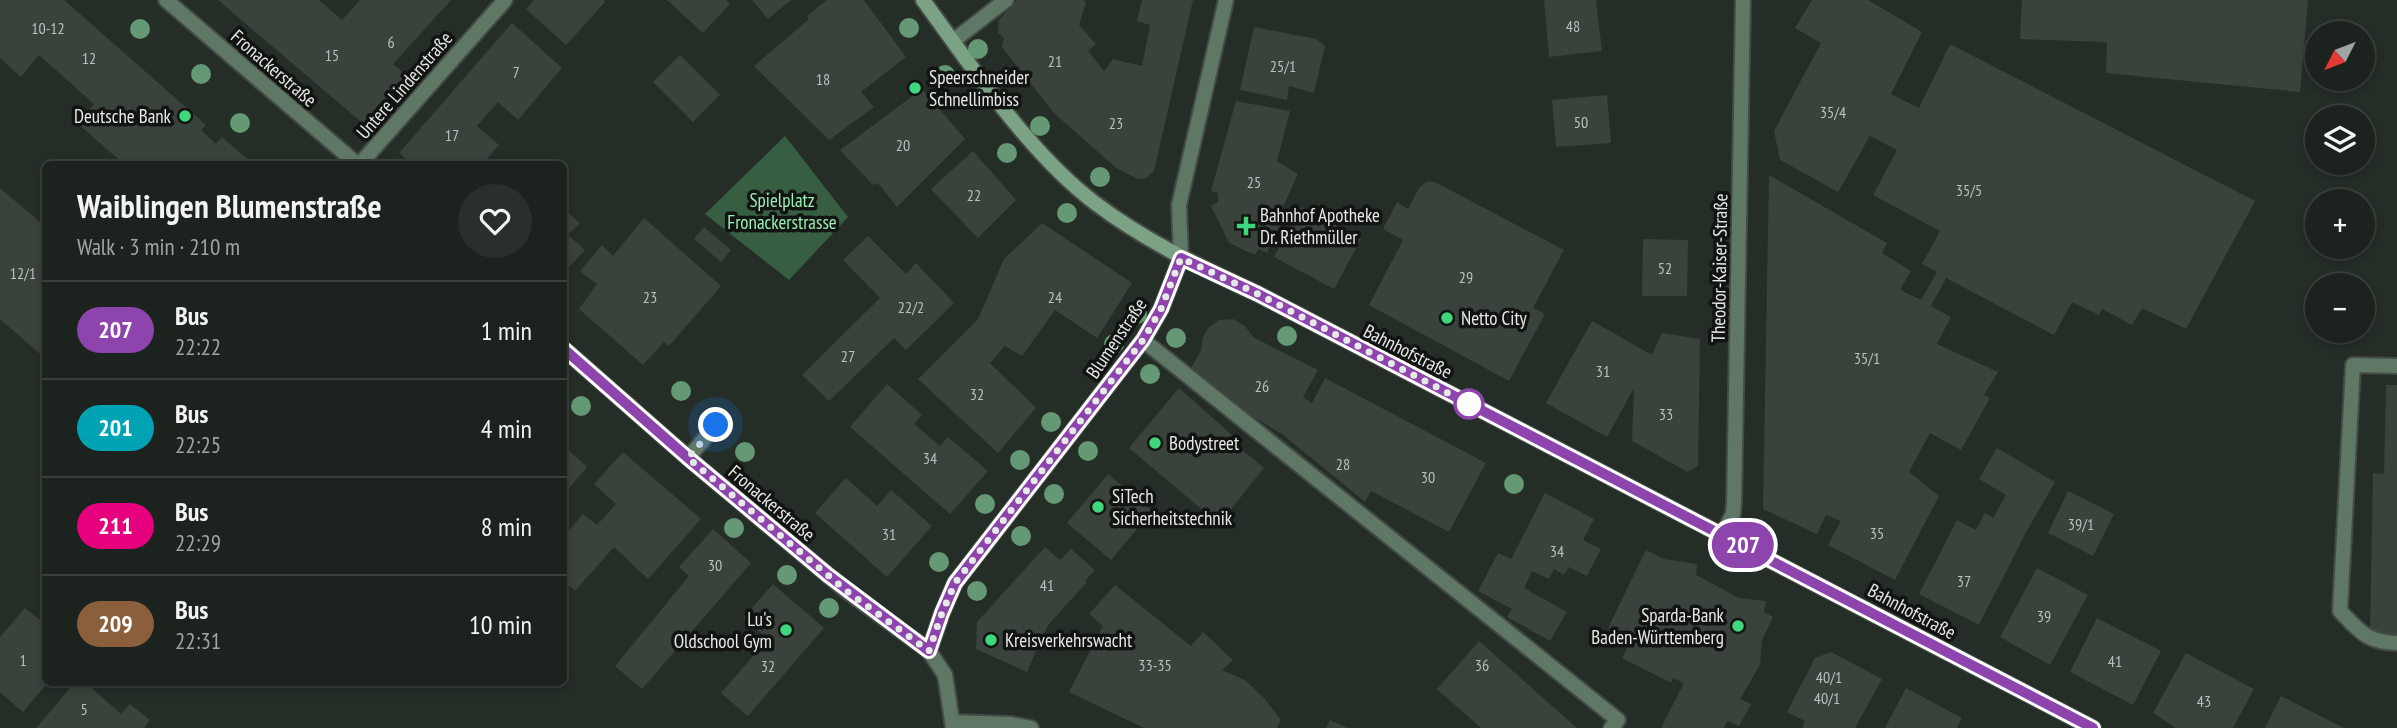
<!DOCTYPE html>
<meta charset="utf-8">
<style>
:root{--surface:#1c221d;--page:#292f2a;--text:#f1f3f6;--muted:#a0a4a4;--line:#3a3f3b}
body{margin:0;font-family:"PT Sans Narrow",sans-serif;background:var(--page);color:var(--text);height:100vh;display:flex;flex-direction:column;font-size:26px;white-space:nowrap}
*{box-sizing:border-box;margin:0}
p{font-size:23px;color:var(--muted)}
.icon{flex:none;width:38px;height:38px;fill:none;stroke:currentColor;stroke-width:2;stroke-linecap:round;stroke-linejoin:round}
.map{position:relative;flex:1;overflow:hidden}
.sheet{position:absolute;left:42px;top:161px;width:525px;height:525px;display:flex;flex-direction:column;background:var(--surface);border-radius:10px;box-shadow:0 4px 10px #0003,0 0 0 2px var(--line)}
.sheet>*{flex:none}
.badge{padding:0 14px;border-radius:23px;font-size:24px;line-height:46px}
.needle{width:46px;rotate:228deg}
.tools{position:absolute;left:2305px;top:21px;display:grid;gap:14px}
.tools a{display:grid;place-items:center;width:70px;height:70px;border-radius:50%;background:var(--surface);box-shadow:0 4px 10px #0003,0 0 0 2px var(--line);font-size:35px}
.you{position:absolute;width:35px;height:35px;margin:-18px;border:5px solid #fff;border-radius:50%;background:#1a73e8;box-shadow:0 0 0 10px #1a73e833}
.map>.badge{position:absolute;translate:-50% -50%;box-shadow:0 0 0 4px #fff}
.round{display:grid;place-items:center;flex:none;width:74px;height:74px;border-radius:37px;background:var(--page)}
.summary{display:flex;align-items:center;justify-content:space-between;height:119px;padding:0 35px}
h1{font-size:33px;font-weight:800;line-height:52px}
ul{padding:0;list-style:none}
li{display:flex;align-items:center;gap:21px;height:98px;padding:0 35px;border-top:2px solid var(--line)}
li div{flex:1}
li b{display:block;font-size:26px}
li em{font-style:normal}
li .badge{min-width:77px;font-weight:700;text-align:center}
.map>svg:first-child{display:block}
.green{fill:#375e43}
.building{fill:#39423b}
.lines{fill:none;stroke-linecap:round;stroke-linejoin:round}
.lane-casing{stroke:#444b46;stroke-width:18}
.street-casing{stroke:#444b46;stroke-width:18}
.secondary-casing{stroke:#444b46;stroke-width:18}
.lane{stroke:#5f7765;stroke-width:14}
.street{stroke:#5f7765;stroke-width:14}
.secondary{stroke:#7ba285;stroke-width:14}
.tree{fill:#659874}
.line-casing{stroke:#fff;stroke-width:16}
.line{stroke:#8e44ad;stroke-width:10}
.walk{stroke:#e5eae6;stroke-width:7;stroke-dasharray:0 12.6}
.poi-dot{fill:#3fd77d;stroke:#111411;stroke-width:2.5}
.stop-dot{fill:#fff;stroke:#8e44ad;stroke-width:3.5}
.labels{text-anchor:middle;stroke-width:7;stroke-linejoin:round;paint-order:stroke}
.number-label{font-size:16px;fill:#bac0bb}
.street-label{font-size:19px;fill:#e5eae6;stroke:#111411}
.poi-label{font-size:19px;fill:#e5eae6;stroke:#111411;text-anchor:start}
.park-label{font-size:19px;fill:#99efb3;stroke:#111411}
</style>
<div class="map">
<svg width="2397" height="728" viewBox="0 0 2397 728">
<rect width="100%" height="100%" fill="#252d27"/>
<polygon class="green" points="785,136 848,217 789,280 705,214"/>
<g class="building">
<polygon points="0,0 64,0 206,125 201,130 216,144 222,137 253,164 124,164 77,123 94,104 39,55 21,77 0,58"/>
<polygon points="218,0 319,0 342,20 360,0 451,0 393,64 409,77 367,127"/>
<polygon points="534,0 604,0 605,2 566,45 526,9"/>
<polygon points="667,0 726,0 730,4 703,33"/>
<polygon points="752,0 791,0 768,19"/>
<polygon points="827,0 864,0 906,57 861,92 874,107 829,140 754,66 809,19 807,16"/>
<polygon points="1017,0 1083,0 1086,3 1079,25 1096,44 1088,51 1104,71 1113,59 1142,66 1150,25 1137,21 1142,0 1193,0 1154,171 1146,178 1138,179 1116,168 1053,112 1002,47 1004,38 998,33 999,20"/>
<polygon points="1544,0 1596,0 1602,51 1549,57"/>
<polygon points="1812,0 1868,0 1922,32 1891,94 1919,108 1950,44 2255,201 2186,329 2142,308 2132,325 2102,309 2099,315 2072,302 2054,335 1946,278 1931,306 1951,317 1937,344 1998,372 1984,395 1990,398 1961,450 1930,433 1909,472 1939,496 1895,580 1828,545 1841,521 1826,515 1817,534 1763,509 1769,175 1887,243 1882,253 1911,271 1900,290 1921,300 1937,272 1922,264 1940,231 1873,195 1897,150 1870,136 1838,192 1780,160 1774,131 1821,43 1795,28"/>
<polygon points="2022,0 2308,0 2300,92 2106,73 2107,42 2020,39"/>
<polygon points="512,23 562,68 518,120 498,102 477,126 499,145 482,164 412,164 399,153"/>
<polygon points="1254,27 1316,39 1325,46 1314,93 1289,86 1287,100 1240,90"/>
<polygon points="680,55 720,95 693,122 653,82"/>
<polygon points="922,89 965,139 897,207 878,183 873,185 840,150"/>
<polygon points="1607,95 1611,143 1556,147 1552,100"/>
<polygon points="1236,101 1290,111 1277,161 1298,174 1282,209 1287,211 1267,253 1258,249 1255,255 1229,243 1211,206 1218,202 1218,193 1211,191"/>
<polygon points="973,151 1016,200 978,238 931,189"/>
<polygon points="1426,182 1435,182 1564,250 1533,308 1545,314 1509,381 1369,305 1403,240 1383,229 1397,202 1408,209 1419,188"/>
<polygon points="0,188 46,227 46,359 0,319"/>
<polygon points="1301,207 1361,239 1334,289 1274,257"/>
<polygon points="564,209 580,223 568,235 585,250 565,271"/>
<polygon points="644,218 721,286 669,346 664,342 643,365 579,309 597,284 580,271 602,245 613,256"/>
<polygon points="1042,223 1132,283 1097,338 1055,310 1022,356 1005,346 990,363 1036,408 998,453 918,379 978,319 1004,259"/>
<polygon points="704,227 731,250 721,262 694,239"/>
<polygon points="868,236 906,274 916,263 954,303 906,350 894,338 829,401 802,375 880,298 843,260"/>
<polygon points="1643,239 1688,240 1687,296 1642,296"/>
<polygon points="1233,319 1245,326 1253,337 1318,370 1303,397 1312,403 1325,378 1486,463 1449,532 1371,491 1365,502 1282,434 1250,415 1191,368 1201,351 1203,337 1209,327 1219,320"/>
<polygon points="1592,321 1652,355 1662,333 1700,339 1698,466 1688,472 1632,441 1634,388 1607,437 1546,403"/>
<polygon points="887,384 922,415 914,424 940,446 948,437 988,471 950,514 850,427"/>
<polygon points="2386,385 2397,385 2397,635 2370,634 2373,473 2384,474"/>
<polygon points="1179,388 1232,435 1228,438 1264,468 1219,524 1129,448"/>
<polygon points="564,446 587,467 564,494"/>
<polygon points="1997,448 2055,482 2024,536 1979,625 1919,594 1957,520 1976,530 1985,513 1993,518 2006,495 1979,479"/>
<polygon points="623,452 701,519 648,579 614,547 575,591 564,581 564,536 583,514 597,525 616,504 594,484"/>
<polygon points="1108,474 1152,511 1111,560 1067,523"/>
<polygon points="846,478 877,506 891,490 932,526 887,577 815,513"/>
<polygon points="2068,491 2114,514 2093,556 2048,533"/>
<polygon points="1545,493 1594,519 1583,540 1601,549 1587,576 1569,567 1564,575 1554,569 1549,579 1532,571 1524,588 1567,612 1550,641 1507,617 1512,609 1478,591 1498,553 1511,559"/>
<polygon points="713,529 751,563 642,689 615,666 689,576 679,567"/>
<polygon points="1045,547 1060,560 1071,549 1095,570 1085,581 1087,582 1048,625 1027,672 976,649 977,622"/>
<polygon points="1646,550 1664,559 1697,564 1696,575 1739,598 1766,601 1764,612 1773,617 1762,640 1760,665 1740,699 1751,704 1739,726 1727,721 1724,728 1661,728 1684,683 1673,678 1671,683 1622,658 1631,640 1608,628"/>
<polygon points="2037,568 2088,595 2050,665 2000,637"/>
<polygon points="773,584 824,628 748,716 721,693 768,639 743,618"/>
<polygon points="1115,585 1191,646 1203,632 1233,660 1222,670 1245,680 1264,698 1281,720 1277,728 1144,728 1069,692 1103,626 1089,614"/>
<polygon points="25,608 46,625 46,682 48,682 23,712 0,692 0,637"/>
<polygon points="2097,618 2161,651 2133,705 2070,672"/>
<polygon points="1479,641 1533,689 1577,728 1481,728 1437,689"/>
<polygon points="1831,652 1882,679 1855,728 1802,728 1805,721 1787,712 1815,658"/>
<polygon points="2186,653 2254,689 2233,728 2176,728 2153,713"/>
<polygon points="75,682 85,682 121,714 130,704 150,720 144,728 36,728"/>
<polygon points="1906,688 1962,718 1957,728 1885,728"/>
<polygon points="2281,696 2344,728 2265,728"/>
<polygon points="1330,720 1348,728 1326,728"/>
</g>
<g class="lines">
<g class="lane-casing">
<g id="lane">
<polyline points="953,41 1006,0"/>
<polyline points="1143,340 1618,720 1611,728"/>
<path d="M2397,366L2353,365L2340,611C2360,632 2367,642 2397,643"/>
<polyline points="688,458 716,425"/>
</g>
</g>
<g class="street-casing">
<g id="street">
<polyline points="166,0 357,164"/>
<polyline points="360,164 505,0"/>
<polyline points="564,349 688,458 848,592 929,651 945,675 953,728"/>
<polyline points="1723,534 1733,514 1734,504 1743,0"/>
<polyline points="929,651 942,613 955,583 1143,340 1161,309 1181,258 1179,205 1226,0"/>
<polyline points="953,722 1010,724 1031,728"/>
</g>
</g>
<g class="secondary-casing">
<path id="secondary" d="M923,0C972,67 1029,153 1095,203C1145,241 1202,268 1258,294L2093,728"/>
</g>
<use href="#lane" class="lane"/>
<use href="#street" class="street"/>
<use href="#secondary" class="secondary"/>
</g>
<g class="tree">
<circle cx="909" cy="28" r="10"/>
<circle cx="140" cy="29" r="10"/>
<circle cx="978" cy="49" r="10"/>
<circle cx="201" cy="74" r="10"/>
<circle cx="945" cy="75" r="10"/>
<circle cx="240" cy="123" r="10"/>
<circle cx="1040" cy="126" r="10"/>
<circle cx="1007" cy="153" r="10"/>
<circle cx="1100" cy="177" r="10"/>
<circle cx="1067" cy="213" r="10"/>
<circle cx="1137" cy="314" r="10"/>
<circle cx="1287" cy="336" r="10"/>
<circle cx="1176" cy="338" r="10"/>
<circle cx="1114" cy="344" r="10"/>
<circle cx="1150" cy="374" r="10"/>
<circle cx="681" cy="391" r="10"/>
<circle cx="581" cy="406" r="10"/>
<circle cx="1051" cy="422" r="10"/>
<circle cx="1088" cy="451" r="10"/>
<circle cx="745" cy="452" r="10"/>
<circle cx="1020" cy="460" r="10"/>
<circle cx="1514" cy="484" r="10"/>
<circle cx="1054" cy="494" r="10"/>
<circle cx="985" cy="504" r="10"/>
<circle cx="734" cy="528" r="10"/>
<circle cx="1021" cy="536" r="10"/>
<circle cx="939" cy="562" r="10"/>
<circle cx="787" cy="575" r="10"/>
<circle cx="977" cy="591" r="10"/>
<circle cx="829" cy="608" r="10"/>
</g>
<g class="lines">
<g class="line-casing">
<polyline id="line" points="564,349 688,458 828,575 929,651 942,613 955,583 1143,340 1161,309 1181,258 1258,294 2093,728"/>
</g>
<use href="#line" class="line"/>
<polyline class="walk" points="716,425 688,458 848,592 929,651 942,613 955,583 1143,340 1161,309 1181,258 1258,294 1469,404"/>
</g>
<g class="poi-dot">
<circle cx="915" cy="88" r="7"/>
<circle cx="185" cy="116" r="7"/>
<path d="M1242.5 215.5h7v7h7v7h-7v7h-7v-7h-7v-7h7z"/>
<circle cx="1447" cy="318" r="7"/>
<circle cx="1155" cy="443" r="7"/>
<circle cx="1098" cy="507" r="7"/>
<circle cx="1738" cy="626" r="7"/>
<circle cx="786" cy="630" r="7"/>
<circle cx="991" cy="640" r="7"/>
</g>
<circle class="stop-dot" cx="1469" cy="404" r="14"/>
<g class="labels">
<g class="number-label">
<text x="1573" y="32">48</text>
<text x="48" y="34">10-12</text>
<text x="391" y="48">6</text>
<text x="332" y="61">15</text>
<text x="89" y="64">12</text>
<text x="1055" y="67">21</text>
<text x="1283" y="72">25/1</text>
<text x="516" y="78">7</text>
<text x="823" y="85">18</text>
<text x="1833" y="118">35/4</text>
<text x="1581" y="128">50</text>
<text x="1116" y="129">23</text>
<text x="452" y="141">17</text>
<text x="903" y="151">20</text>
<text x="1254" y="188">25</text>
<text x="1969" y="196">35/5</text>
<text x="974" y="201">22</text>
<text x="1665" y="274">52</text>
<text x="23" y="279">12/1</text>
<text x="1466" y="283">29</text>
<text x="650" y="303">23</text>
<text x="1055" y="303">24</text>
<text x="911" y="313">22/2</text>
<text x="848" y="362">27</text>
<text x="1867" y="364">35/1</text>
<text x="1603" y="377">31</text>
<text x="1262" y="392">26</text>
<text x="977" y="400">32</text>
<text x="1666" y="420">33</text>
<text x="930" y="464">34</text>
<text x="1343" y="470">28</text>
<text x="1428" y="483">30</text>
<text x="2081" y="530">39/1</text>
<text x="1877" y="539">35</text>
<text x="889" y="540">31</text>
<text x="1557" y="557">34</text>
<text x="715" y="571">30</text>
<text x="1964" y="587">37</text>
<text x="1047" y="591">41</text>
<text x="2044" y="622">39</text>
<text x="23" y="666">1</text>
<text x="2115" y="667">41</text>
<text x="1155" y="671">33-35</text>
<text x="1482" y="671">36</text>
<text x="768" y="672">32</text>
<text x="1829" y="683">40/1</text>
<text x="1827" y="704">40/1</text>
<text x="2204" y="707">43</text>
<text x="84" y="715">5</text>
</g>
<g class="street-label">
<text transform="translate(274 68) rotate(41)" y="7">Fronackerstraße</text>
<text transform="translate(404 85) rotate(-49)" y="7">Untere Lindenstraße</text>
<text transform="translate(1719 268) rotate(-89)" y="7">Theodor-Kaiser-Straße</text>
<text transform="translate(1116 338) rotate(-56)" y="7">Blumenstraße</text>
<text transform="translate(1408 351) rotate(27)" y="7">Bahnhofstraße</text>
<text transform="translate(772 503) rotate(40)" y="7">Fronackerstraße</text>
<text transform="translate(1912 611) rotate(28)" y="7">Bahnhofstraße</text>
</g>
<g class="poi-label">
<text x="929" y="84">Speerschneider<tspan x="929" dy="22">Schnellimbiss</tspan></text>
<text x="171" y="123" text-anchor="end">Deutsche Bank</text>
<text x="1260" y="222">Bahnhof Apotheke<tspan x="1260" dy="22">Dr. Riethmüller</tspan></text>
<text x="1461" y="325">Netto City</text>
<text x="1169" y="450">Bodystreet</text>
<text x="1112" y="503">SiTech<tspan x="1112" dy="22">Sicherheitstechnik</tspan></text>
<text x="1724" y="622" text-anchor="end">Sparda-Bank<tspan x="1724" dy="22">Baden-Württemberg</tspan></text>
<text x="772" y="626" text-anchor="end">Lu's<tspan x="772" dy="22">Oldschool Gym</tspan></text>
<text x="1005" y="647">Kreisverkehrswacht</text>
</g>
<g class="park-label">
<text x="782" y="207">Spielplatz<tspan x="782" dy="22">Fronackerstrasse</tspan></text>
</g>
</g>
</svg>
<div class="tools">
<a><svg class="needle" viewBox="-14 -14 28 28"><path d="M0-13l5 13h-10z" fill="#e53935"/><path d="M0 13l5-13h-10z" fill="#a0a4a4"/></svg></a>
<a><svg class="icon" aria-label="layers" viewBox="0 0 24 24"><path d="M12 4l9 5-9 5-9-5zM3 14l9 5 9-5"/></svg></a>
<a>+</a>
<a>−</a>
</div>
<div class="you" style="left:716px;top:425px"></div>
<b class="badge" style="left:1743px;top:545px;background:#8e44ad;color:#fff">207</b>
<section class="sheet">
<div class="summary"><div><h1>Waiblingen Blumenstraße</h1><p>Walk · 3 min · 210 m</p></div><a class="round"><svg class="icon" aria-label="heart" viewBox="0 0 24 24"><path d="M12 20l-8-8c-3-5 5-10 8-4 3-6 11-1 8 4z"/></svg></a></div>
<ul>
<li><span class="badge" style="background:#8e44ad;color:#fff">207</span><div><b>Bus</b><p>22:22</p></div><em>1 min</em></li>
<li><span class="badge" style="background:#00a3b4;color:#fff">201</span><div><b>Bus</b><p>22:25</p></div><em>4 min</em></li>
<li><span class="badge" style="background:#e6007e;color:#fff">211</span><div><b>Bus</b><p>22:29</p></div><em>8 min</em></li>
<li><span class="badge" style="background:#8b5e3c;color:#fff">209</span><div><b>Bus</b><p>22:31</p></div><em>10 min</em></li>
</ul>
</section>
</div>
